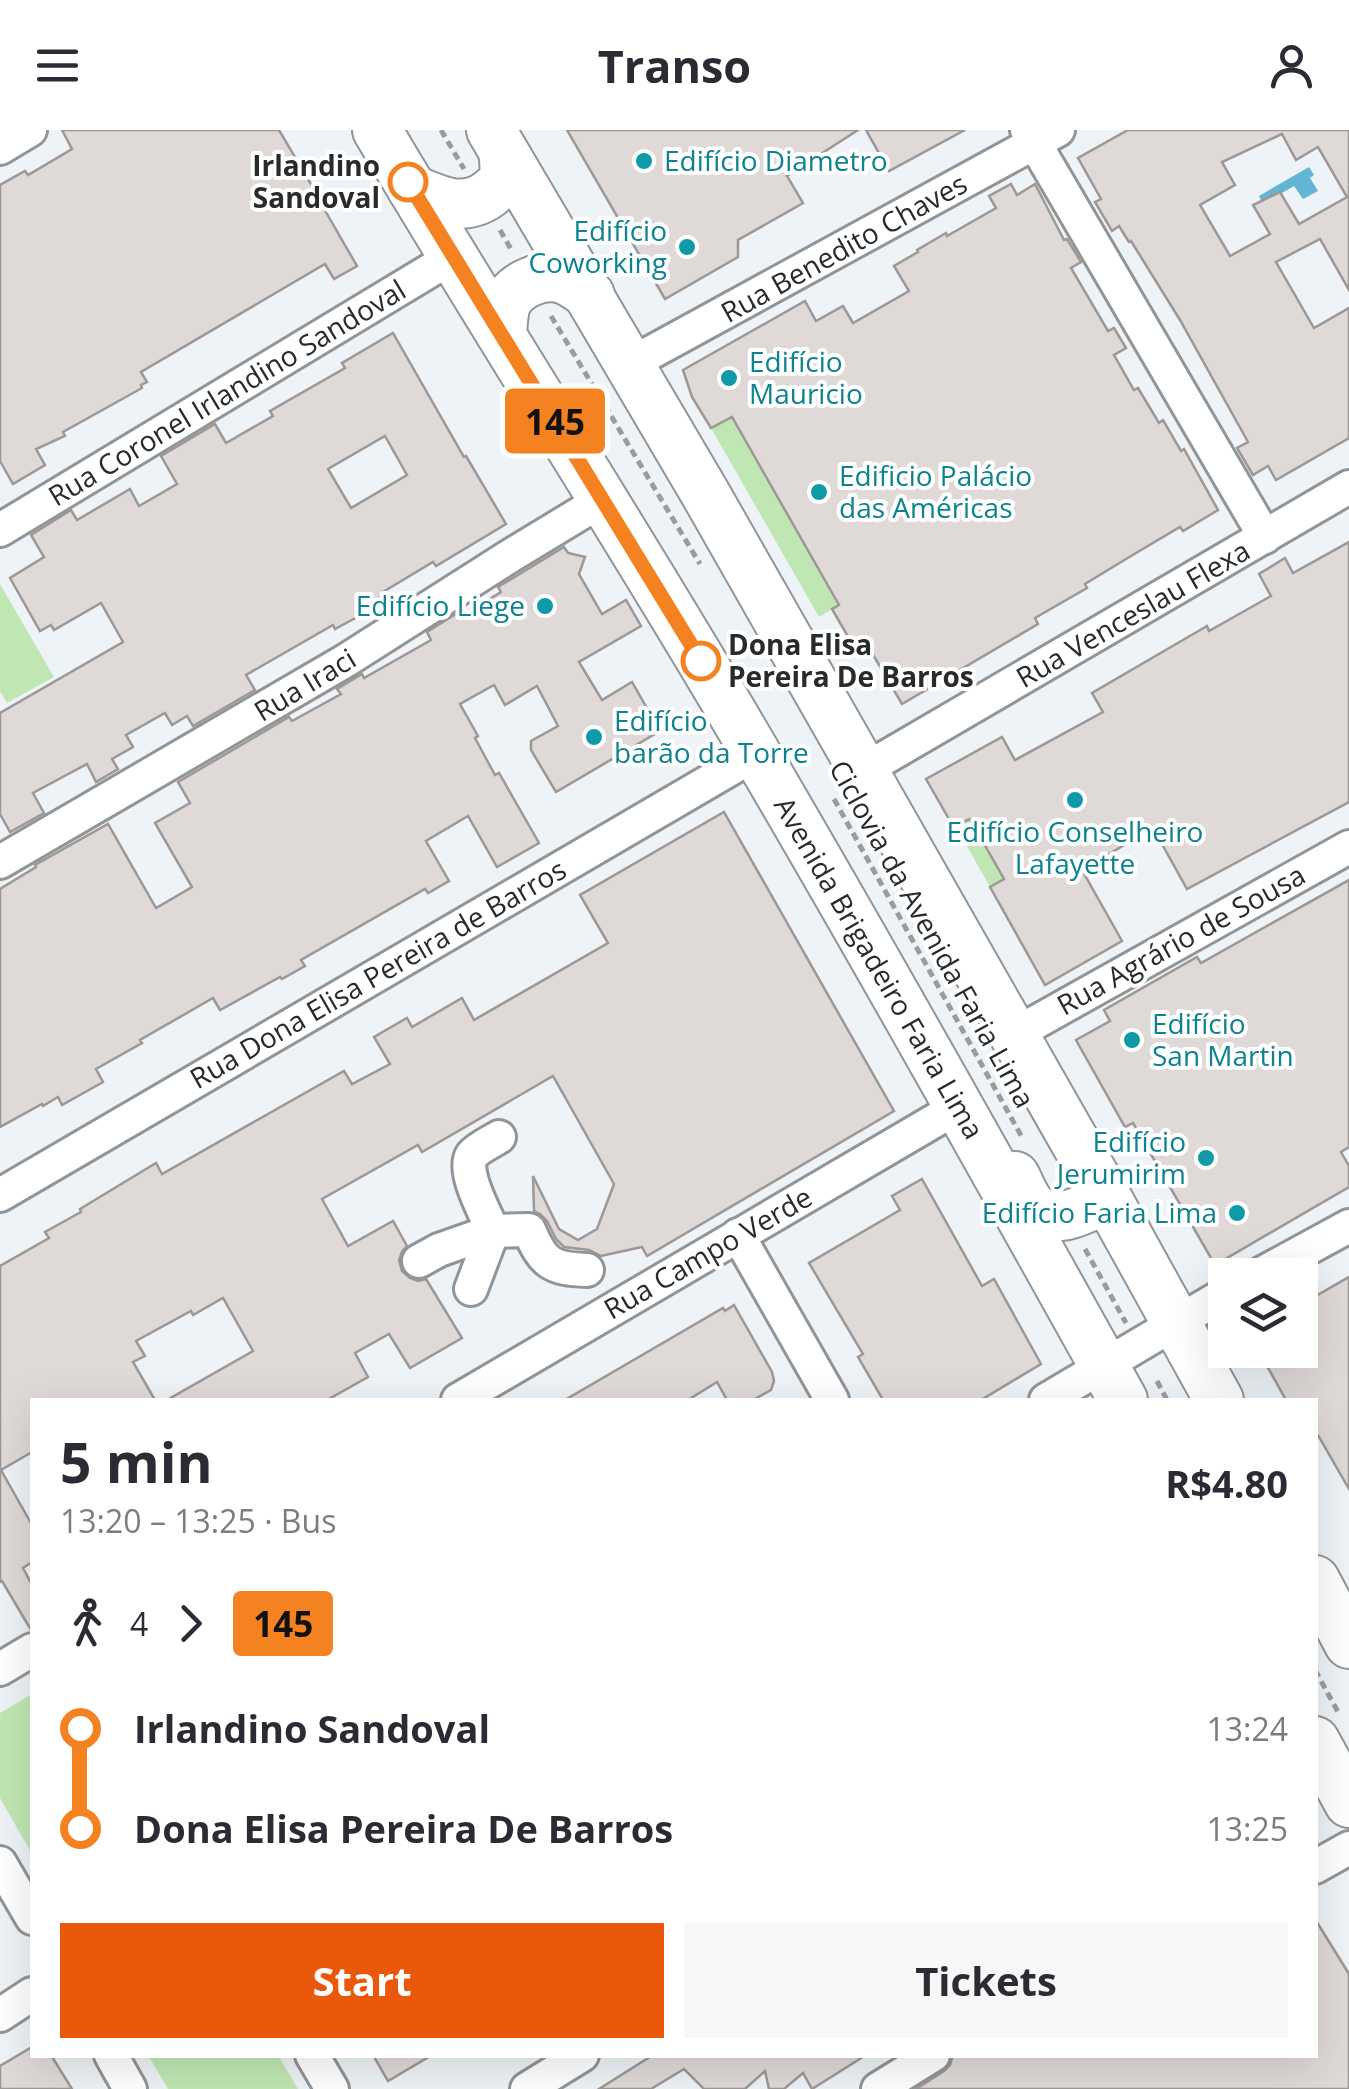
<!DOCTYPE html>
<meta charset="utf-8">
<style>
:root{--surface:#fff;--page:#f7f7f7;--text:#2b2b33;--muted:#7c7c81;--accent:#ea580c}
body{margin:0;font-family:"Open Sans",sans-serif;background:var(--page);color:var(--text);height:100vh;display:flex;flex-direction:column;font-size:38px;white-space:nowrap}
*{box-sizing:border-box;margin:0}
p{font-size:32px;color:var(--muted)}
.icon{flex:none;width:55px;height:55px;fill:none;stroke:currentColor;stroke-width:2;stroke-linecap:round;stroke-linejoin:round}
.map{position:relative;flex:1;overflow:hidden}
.sheet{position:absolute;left:30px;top:1268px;width:1288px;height:660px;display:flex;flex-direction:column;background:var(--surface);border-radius:0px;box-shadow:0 10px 40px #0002}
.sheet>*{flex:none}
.badge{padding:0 20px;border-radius:8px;font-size:35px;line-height:65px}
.controls{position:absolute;left:1208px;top:1128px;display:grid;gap:20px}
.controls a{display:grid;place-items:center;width:110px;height:110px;border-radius:0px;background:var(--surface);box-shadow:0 10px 40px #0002;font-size:50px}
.map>.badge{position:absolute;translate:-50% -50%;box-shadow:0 0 0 5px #fff}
.legs{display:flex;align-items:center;gap:15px;height:110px;padding:0 30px;font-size:32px}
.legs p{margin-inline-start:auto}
.headline{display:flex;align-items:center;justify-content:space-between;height:170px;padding:0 30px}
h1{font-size:55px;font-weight:700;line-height:75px}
.primary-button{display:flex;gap:20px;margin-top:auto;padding:20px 30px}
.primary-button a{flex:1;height:115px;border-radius:0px;background:var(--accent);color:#fff;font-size:40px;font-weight:700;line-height:115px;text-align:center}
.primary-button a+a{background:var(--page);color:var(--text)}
ul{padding:0 30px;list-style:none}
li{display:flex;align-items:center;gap:35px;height:100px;font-size:38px}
li i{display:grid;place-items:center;width:15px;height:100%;margin:0 12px;background:currentColor}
li i::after{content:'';width:25px;height:25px;margin:-12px;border:8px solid;border-radius:50%;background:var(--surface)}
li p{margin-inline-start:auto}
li:first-child i{background:linear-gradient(#0000 50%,currentColor 0)}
li:last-child i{background:linear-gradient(currentColor 50%,#0000 0)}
header{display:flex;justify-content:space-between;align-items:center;height:130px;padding:0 30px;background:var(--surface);font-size:45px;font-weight:700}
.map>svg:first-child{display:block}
.green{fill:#c0e7b3}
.water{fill:#62b5d4}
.building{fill:#dfd9d7;stroke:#9d9796;stroke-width:2.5;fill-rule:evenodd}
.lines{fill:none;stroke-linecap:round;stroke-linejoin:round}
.minor-casing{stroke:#919598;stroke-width:38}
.highway-casing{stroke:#919598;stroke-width:52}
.path{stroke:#999c9f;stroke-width:5;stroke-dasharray:8 5;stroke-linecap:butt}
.minor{stroke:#fff;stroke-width:32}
.highway{stroke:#fff;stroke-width:48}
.line-1-casing{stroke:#fff;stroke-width:22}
.line-1{stroke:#f58220;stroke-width:15}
.culture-dot{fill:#0f9aa8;stroke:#fff;stroke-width:4}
.stop-1-dot{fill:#fff;stroke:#f58220;stroke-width:5}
.labels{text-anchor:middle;stroke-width:8;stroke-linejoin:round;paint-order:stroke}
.culture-label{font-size:28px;fill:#0d838f;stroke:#fff;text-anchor:start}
.stop-label{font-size:28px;font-weight:bold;fill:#282a2b;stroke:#fff;text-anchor:end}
.street-label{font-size:28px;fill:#282a2b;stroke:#fff}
</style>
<header><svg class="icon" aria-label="menu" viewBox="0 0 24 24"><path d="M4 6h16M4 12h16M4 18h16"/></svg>Transo<svg class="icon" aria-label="person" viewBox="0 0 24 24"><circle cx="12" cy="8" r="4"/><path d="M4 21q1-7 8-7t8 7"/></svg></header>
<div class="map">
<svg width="1349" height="1959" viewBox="0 0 1349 1959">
<rect width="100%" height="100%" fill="#eef3f7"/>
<g class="green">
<polygon points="731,287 839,475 819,487 711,298"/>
<polygon points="0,454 54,547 7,573 0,561"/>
<polygon points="969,687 1004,749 990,757 955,695"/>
<polygon points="32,1564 32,1724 0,1668 0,1583"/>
<polygon points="148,1925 278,1925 298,1959 168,1959"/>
</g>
<polygon class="water" points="1309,37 1314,45 1310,48 1318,61 1303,69 1294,56 1263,74 1259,66"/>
<g class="building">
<polygon points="62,0 279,0 312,56 315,54 326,75 323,77 357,136 334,149 325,134 141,242 147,252 141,255 142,258 63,302 65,306 36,319 45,335 13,354 0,331 0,55 25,41 28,45 72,19"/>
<polygon points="567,0 858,0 787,46 803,73 738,110 738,127 665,169"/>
<polygon points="866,0 965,0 889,41"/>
<path d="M1128,0H1349V160L1320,109L1276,132L1314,198L1349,178V308L1276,350L1268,336L1253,345L1237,318L1248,312L1180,190L1131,111L1129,112L1119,96L1112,101L1095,72L1101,69L1078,28ZM1282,4L1296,30L1318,17L1347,67L1299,94L1280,62L1253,75L1270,104L1230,126L1200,75L1235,55L1222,32Z"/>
<polygon points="1011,54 1017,65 1035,54 1064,110 1067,109 1081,132 1071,138 1108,201 1114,198 1126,218 1114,225 1134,260 1138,258 1159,293 1163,290 1181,321 1184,319 1218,380 1183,401 1180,397 1131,426 1085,454 1087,458 1035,488 1038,494 902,574 865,511 854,517 832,479 839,475 732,287 711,298 692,267 683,240 805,171 816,191 843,176 853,193 909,161 894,136 918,122 917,120 946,103 947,106 996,78 989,66"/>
<path d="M393,203L464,327L466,326L506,394L436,436L433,432L383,462L385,464L356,480L359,486L335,499L333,495L246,545L255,560L193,596L187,586L172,595L165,583L126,605L133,617L112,629L118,639L96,652L87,634L33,663L44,683L10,702L0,684V583L123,512L101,473L54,500L51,495L40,501L10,448L44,427L31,405L71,380L77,390L130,359L139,376L177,354L161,326L215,294L226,313L273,286L270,281L345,238L342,233ZM385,306L407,345L351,378L328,339Z"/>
<polygon points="1349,412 1349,672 1187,759 1153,698 1082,740 1122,811 1045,855 990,757 1004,749 970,689 953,696 926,649 1002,607 1015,630 1103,582 1092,563 1207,496 1209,501 1271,466 1259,444 1285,428 1293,443"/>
<polygon points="564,417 568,423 585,427 579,444 602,484 626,470 641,496 579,532 602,570 632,552 660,601 556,662 531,620 531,611 558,596 537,556 505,575 494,555 460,574 478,606 475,608 495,645 499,643 539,713 497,737 468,686 426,711 449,751 428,763 425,759 301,830 305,836 282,849 280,847 220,880 213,868 140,910 142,913 96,939 103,952 62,975 58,967 43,976 42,974 0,997 0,759 36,737 35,735 108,694 156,778 192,757 155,693 190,673 178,652 289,587 292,591 341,564 337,559 362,544 364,548 431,510 427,502 462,480 464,484 501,462 498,457"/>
<polygon points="724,682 894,981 647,1126 642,1117 601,1126 589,1120 564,1117 556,1109 547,1091 540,1084 534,1081 533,1046 559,1099 578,1110 597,1099 614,1054 553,946 422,1022 418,1015 322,1069 348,1116 393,1091 407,1116 402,1122 399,1130 402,1141 410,1148 418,1151 426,1149 462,1208 410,1238 389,1204 355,1223 368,1247 327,1270 167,1270 253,1221 223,1168 193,1185 191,1181 136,1211 145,1226 133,1232 155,1270 32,1270 32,1322 1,1340 32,1395 32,1432 23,1438 32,1455 31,1500 2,1451 0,1452 0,1136 49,1108 45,1102 81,1082 80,1079 156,1033 162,1044 344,941 352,954 390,934 374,907 407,888 412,897 462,868 474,890 608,813 580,765"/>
<polygon points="1349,750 1349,1017 1341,1022 1349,1036 1349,1057 1215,1135 1133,993 1125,997 1076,910 1110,891 1104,880 1197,827 1201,833"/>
<polygon points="922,1049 982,1156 994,1149 1041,1234 981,1270 883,1270 858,1227 863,1224 809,1133 900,1080 892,1066"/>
<polygon points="1349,1147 1349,1359 1315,1300 1315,1270 1286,1270 1258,1220 1300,1220 1300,1175"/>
<polygon points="734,1175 772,1242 774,1251 771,1260 753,1270 727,1270 717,1252 688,1270 565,1270 723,1178 725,1181"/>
<polygon points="1315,1789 1349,1844 1349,1959 916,1959 944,1941 950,1935 953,1925 1315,1925"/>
<polygon points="32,1917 32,1925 51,1925 72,1959 0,1959 0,1936"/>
<polygon points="373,1925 432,1925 388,1951"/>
<polygon points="653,1925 866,1925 812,1959 803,1943 784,1959 769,1959 765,1941 745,1959 704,1959 684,1939 651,1959 599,1959"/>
</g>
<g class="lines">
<g class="minor-casing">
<g id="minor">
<polyline points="1027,0 1265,407"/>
<polyline points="0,18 30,0"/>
<polyline points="630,234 1058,0"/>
<polyline points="0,400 454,126"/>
<polyline points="864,640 1349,357"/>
<polyline points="0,732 345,531 510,426 604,369"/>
<polyline points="1013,905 1349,717"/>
<polyline points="0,1065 756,624"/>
<polyline points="738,1105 832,1270"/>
<path d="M419,1131L439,1120L493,1101L529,1100C543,1133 551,1139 587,1140"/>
<polyline points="1259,1145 1349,1096"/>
<path d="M471,1159L493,1101C486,1085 461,1040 472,1025C478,1018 491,1012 499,1007"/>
<polyline points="458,1270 958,977"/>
<polyline points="1046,1270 1225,1164"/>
<polyline points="0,1539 32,1520"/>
<polyline points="0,1733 32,1788"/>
<polyline points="1315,1737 1349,1718"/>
<polyline points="0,1885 32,1864"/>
<polyline points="111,1925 130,1959"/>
<polyline points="312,1925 332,1959"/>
<polyline points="527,1959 582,1925"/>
<polyline points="878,1959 933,1925"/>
</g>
</g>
<g class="highway-casing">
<g id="highway">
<path d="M377,0C491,193 613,381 727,574C863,804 993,1037 1123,1270"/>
<polyline points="491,0 705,363 1107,1068 1219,1270"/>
<path d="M412,59C438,70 463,83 489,64C495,59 502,54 504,45C505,38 504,28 503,21"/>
<path d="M502,203C503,193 503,181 507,172C516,154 543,143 563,149C572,152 582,160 590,165"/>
<path d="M1015,1046C1020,1055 1024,1067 1031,1075C1052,1099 1085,1079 1107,1068"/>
<polyline points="1315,1450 1349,1514"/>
<polyline points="1315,1611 1349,1673"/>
</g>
</g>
<g class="path">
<polyline points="441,0 464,39"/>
<polyline points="500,100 512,121"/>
<polyline points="551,186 700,434"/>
<polyline points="834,669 1023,1009"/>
<polyline points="1085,1119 1126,1193"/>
<polyline points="1157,1251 1167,1270"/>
<polyline points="1315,1540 1338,1582"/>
</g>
<use href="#minor" class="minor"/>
<use href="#highway" class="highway"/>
</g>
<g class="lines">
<g class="line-1-casing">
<polyline id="line-1" points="408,52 701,531"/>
</g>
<use href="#line-1" class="line-1"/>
</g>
<g class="culture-dot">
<circle cx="644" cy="31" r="10"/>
<circle cx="687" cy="117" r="10"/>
<circle cx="729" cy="248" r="10"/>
<circle cx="819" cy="362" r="10"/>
<circle cx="545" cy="476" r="10"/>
<circle cx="594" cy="607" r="10"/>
<circle cx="1075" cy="670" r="10"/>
<circle cx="1132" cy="910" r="10"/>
<circle cx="1206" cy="1028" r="10"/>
<circle cx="1237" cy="1083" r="10"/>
</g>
<g class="stop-1-dot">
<circle cx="408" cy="52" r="18"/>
<circle cx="701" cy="531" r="18"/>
</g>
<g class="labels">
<g class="culture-label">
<text x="664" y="41">Edifício Diametro</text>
<text x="667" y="111" text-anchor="end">Edifício<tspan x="667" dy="32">Coworking</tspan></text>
<text x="749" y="242">Edifício<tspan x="749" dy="32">Mauricio</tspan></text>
<text x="839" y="356">Edificio Palácio<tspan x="839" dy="32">das Américas</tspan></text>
<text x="525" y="486" text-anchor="end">Edifício Liege</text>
<text x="614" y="601">Edifício<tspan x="614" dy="32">barão da Torre</tspan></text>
<text x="1075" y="712" text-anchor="middle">Edifício Conselheiro<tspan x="1075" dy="32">Lafayette</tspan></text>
<text x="1152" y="904">Edifício<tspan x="1152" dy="32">San Martin</tspan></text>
<text x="1186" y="1022" text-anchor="end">Edifício<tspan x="1186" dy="32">Jerumirim</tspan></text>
<text x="1217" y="1093" text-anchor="end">Edifício Faria Lima</text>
</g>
<g class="stop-label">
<text x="380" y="46">Irlandino<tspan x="380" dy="32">Sandoval</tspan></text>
<text x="728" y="525" text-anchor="start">Dona Elisa<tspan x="728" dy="32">Pereira De Barros</tspan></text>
</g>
<g class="street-label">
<text transform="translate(844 118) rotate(-29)" y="10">Rua Benedito Chaves</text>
<text transform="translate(227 263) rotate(-31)" y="10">Rua Coronel Irlandino Sandoval</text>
<text transform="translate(1133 484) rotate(-30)" y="10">Rua Venceslau Flexa</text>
<text transform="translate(305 555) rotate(-31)" y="10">Rua Iraci</text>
<text transform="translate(932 804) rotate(61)" y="10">Ciclovia da Avenida Faria Lima</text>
<text transform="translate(1181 810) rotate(-29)" y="10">Rua Agrário de Sousa</text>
<text transform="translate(879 838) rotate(60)" y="10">Avenida Brigadeiro Faria Lima</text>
<text transform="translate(378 844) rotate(-30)" y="10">Rua Dona Elisa Pereira de Barros</text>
<text transform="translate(708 1123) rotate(-30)" y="10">Rua Campo Verde</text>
</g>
</g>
</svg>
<div class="controls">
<a><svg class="icon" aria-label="layers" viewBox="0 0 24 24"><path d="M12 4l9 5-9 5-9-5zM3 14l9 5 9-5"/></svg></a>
</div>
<b class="badge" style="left:555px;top:291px;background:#f58220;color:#111">145</b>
<section class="sheet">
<div class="headline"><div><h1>5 min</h1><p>13:20 – 13:25 · Bus</p></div><b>R$4.80</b></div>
<div class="legs"><svg class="icon" aria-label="walk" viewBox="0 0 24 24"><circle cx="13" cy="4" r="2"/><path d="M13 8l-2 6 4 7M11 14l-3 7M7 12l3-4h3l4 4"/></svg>4<svg class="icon" aria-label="forward" viewBox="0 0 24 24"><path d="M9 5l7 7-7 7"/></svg><b class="badge" style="background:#f58220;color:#111">145</b></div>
<ul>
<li><i style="color:#f58220"></i><b>Irlandino Sandoval</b><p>13:24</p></li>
<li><i style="color:#f58220"></i><b>Dona Elisa Pereira De Barros</b><p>13:25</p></li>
</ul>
<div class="primary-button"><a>Start</a><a>Tickets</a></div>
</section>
</div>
